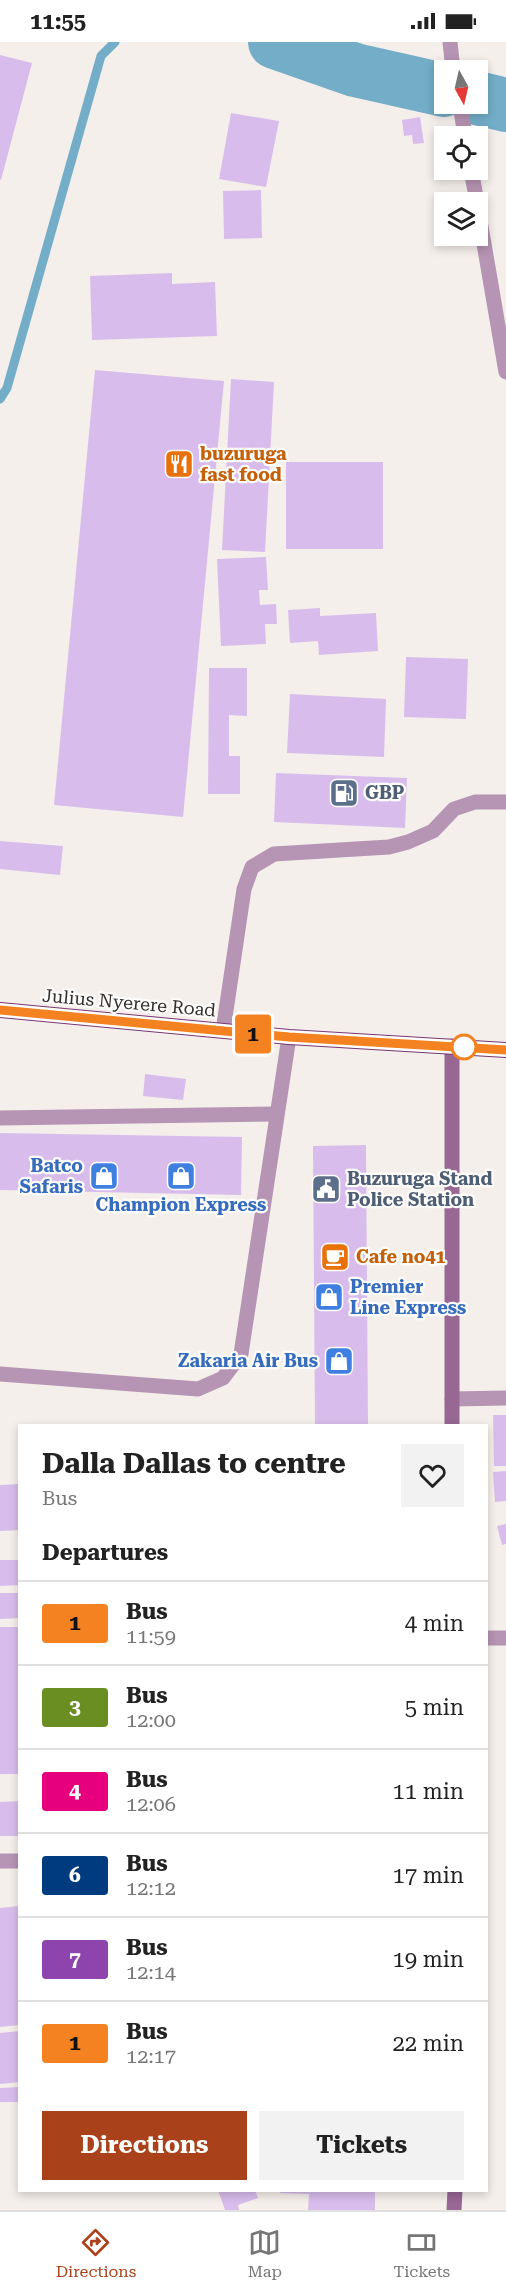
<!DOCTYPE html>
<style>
:root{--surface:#fff;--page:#f2f2f2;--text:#222;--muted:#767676;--line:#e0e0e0;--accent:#a9421b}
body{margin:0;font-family:"Roboto Serif",serif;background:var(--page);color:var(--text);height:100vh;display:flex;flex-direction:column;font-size:22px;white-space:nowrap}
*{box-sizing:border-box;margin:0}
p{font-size:20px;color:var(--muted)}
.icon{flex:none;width:33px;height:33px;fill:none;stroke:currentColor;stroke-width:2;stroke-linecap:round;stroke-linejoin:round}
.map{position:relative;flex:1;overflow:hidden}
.panel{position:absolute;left:18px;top:1382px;width:470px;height:768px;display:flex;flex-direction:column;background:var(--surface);border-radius:0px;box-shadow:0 3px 9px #0003}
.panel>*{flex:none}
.badge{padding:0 12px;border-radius:4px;font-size:21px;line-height:39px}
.needle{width:39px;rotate:172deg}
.fabs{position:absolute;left:434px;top:18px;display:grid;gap:12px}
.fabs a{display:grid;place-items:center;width:54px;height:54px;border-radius:0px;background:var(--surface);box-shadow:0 3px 9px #0003;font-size:30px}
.map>.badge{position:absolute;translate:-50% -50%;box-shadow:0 0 0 3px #fff}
h2{padding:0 24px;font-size:22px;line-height:54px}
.round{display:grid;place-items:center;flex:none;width:63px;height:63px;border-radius:0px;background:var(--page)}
.overview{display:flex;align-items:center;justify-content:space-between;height:102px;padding:0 24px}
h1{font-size:28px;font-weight:700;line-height:45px}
.cta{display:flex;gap:12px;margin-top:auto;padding:12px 24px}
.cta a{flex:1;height:69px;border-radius:0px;background:var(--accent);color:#fff;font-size:24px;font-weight:700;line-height:69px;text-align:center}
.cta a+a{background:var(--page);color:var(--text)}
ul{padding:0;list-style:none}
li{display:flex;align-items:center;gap:18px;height:84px;padding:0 24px;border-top:2px solid var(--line)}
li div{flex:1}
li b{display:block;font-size:22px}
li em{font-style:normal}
li .badge{min-width:66px;font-weight:700;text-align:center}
.status{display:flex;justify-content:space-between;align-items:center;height:42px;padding:0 30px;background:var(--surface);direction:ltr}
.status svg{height:16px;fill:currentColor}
.tabs{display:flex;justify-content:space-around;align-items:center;height:84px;border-top:2px solid var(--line);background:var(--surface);font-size:16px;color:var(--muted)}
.tabs a{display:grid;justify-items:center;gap:3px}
.tabs .on{color:var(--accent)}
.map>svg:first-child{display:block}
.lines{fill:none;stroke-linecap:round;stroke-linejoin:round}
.stream{stroke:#73adc7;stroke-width:9}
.river{stroke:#73adc7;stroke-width:54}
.building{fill:#d8bdec}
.service{stroke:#b694b3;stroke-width:15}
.minor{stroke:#b694b3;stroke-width:15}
.tertiary{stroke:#b694b3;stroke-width:15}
.secondary{stroke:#986794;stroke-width:15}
.trunk{stroke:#773674;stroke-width:16}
.line-casing{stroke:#fff;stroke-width:14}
.line{stroke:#f58220;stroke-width:9}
.stop-dot{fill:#fff;stroke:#f58220;stroke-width:3}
.labels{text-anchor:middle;stroke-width:4.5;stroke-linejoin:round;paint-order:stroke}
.food-label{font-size:18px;font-weight:bold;fill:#c56008;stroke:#fefdfc;text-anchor:start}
.service-label{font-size:18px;font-weight:bold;fill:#4e5e75;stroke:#fefdfc;text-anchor:start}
.street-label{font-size:18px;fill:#302e2c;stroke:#fefdfc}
.shop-label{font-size:18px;font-weight:bold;fill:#366cbe;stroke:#fefdfc;text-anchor:end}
</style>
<div class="status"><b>11:55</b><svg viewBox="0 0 49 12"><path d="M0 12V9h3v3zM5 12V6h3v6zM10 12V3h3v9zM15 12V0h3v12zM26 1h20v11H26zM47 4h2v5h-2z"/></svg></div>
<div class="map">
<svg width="506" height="2168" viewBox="0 0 506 2168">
<rect width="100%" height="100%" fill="#f5efeb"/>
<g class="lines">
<polyline class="stream" points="0,357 7,346 101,14 115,0"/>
<g class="river">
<polyline points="275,0 355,28 444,48"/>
<polyline points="477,56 506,63"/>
</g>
</g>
<g class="building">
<polygon points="0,13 32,21 1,138 0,137"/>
<polygon points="231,71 279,79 266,145 219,137"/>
<polygon points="420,75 424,101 413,102 412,93 404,94 402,78"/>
<polygon points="261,148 262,196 224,197 223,149"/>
<polygon points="172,231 172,242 215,240 217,294 92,298 90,234"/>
<polygon points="95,328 224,339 183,775 54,763"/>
<polygon points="231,337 274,340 265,510 222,508"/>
<rect x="286" y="420" width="97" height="87"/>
<polygon points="266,515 268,548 259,548 260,563 276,562 277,582 265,582 266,602 221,604 217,517"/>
<polygon points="320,566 320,574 376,571 378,609 319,613 318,599 290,601 288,568"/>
<polygon points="406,615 468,617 466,677 404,675"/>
<polygon points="209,626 247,626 247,674 229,673 229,714 240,714 240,752 208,752"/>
<polygon points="290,652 386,657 384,715 287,711"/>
<polygon points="276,731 407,736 405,786 274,780"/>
<polygon points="0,799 63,804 60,833 0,827"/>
<polygon points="145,1032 186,1037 183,1058 143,1054"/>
<polygon points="0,1091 242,1095 241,1153 0,1148"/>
<polygon points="366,1103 368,1383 315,1383 313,1104"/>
<polygon points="493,1373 506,1373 506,1424 494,1424"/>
<polygon points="506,1429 506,1459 495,1460 493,1430"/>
<polygon points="20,1442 20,1488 0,1489 0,1443"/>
<polygon points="506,1482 506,1502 502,1503 497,1484"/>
<polygon points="0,1518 20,1518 20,1543 0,1544"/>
<polygon points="0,1551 20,1551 20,1576 0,1577"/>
<rect x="0" y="1585" width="18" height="147"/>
<polygon points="20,1759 20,1794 0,1794 0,1760"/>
<polygon points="20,1864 20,1983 0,1985 0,1866"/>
<polygon points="20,1989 20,2040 0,2042 0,1991"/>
<polygon points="20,2045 20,2060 0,2060 0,2046"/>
<polygon points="218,2148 255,2148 258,2156 238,2163 239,2168 225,2168"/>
<polygon points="280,2148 375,2148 375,2168 308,2168 309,2152 280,2151"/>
</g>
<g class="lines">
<g class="service">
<polyline points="223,989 244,847 252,825 274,812 389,805 408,800 433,789 454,767 475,760 506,760"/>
<polyline points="0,1076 276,1072"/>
<polyline points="0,1332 198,1347 223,1336 241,1312 289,995"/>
</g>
<g class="minor">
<polyline points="450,0 452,19"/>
<polyline points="452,1357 506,1356"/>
<polyline points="486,1596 506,1596"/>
<polyline points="0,1819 20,1819"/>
</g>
<g class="tertiary">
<polyline points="452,19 454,28"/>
<polyline points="460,62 465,94"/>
<polyline points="471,128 477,160"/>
<polyline points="477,161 506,330"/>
</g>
<g class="secondary">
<polyline points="452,1383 452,1004"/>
<polyline points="454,2168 455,2148"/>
</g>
<polyline class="trunk" points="0,968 289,995 506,1008"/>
</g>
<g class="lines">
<g class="line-casing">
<polyline id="line" points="0,968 289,995 506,1008"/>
</g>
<use href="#line" class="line"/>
</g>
<defs>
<g id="restaurant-square" transform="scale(1.5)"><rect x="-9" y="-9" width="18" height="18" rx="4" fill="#e8710a" stroke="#fefdfc"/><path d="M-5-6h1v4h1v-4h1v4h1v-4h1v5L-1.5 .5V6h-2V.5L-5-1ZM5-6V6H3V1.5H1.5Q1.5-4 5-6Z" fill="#fff"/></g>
<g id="fuel-square" transform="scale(1.5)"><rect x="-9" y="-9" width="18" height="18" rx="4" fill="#5c6f8a" stroke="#fefdfc"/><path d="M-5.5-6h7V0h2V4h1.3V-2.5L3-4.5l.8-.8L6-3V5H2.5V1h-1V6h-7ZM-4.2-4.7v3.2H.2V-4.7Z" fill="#fff"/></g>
<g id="shop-square" transform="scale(1.5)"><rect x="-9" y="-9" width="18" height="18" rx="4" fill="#3f7fe0" stroke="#fefdfc"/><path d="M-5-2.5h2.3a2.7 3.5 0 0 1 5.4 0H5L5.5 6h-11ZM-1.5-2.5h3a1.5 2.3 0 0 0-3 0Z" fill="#fff"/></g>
<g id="civic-square" transform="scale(1.5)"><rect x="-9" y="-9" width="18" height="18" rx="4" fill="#5c6f8a" stroke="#fefdfc"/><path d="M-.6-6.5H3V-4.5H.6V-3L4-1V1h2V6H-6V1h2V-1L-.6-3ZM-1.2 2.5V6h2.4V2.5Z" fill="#fff"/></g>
<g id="cafe-square" transform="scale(1.5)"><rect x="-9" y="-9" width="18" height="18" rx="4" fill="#e8710a" stroke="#fefdfc"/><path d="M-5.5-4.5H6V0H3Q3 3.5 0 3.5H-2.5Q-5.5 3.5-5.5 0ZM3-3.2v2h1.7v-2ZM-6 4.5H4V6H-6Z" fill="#fff"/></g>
</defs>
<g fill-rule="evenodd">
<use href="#restaurant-square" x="179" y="422"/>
<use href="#fuel-square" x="344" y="751"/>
<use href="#shop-square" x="104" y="1134"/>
<use href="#shop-square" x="181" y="1134"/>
<use href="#civic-square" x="326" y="1147"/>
<use href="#cafe-square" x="335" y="1215"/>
<use href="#shop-square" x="329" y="1255"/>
<use href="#shop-square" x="339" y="1319"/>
</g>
<circle class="stop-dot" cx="464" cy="1005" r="12"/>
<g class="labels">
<g class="food-label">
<text x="200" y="418">buzuruga<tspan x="200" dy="21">fast food</tspan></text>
<text x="356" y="1221">Cafe no41</text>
</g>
<g class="service-label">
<text x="365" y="757">GBP</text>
<text x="347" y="1143">Buzuruga Stand<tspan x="347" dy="21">Police Station</tspan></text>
</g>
<g class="street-label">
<text transform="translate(129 961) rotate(5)" y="6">Julius Nyerere Road</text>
</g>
<g class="shop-label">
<text x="83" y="1130">Batco<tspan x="83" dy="21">Safaris</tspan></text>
<text x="181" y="1169" text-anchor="middle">Champion Express</text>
<text x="350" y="1251" text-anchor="start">Premier<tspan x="350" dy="21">Line Express</tspan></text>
<text x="318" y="1325">Zakaria Air Bus</text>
</g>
</g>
</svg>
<div class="fabs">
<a><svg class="needle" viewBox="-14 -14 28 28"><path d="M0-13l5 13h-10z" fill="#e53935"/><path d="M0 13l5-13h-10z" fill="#767676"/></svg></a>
<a><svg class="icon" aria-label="locate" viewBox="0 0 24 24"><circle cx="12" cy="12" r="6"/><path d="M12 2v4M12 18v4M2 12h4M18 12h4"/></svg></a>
<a><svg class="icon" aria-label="layers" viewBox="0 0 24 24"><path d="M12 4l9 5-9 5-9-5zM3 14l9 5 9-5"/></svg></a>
</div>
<b class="badge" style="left:253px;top:992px;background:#f58220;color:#111">1</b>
<section class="panel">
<div class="overview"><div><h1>Dalla Dallas to centre</h1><p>Bus</p></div><a class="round"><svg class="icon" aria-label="heart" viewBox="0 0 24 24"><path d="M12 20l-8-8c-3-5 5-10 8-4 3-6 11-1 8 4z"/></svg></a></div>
<h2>Departures</h2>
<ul>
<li><span class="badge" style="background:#f58220;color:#111">1</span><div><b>Bus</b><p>11:59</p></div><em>4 min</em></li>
<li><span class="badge" style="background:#6b8e23;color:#fff">3</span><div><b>Bus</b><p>12:00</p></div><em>5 min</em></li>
<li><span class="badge" style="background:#e6007e;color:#fff">4</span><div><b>Bus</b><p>12:06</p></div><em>11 min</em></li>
<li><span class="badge" style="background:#003b80;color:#fff">6</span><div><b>Bus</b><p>12:12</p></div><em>17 min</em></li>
<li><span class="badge" style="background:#8e44ad;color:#fff">7</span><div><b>Bus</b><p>12:14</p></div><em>19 min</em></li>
<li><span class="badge" style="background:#f58220;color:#111">1</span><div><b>Bus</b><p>12:17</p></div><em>22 min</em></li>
</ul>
<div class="cta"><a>Directions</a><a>Tickets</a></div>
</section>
</div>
<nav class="tabs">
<a class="on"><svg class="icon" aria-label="directions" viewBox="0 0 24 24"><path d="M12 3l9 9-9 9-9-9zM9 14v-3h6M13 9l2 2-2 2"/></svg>Directions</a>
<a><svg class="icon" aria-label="map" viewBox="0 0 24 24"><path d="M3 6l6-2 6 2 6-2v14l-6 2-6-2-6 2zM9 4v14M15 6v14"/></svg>Map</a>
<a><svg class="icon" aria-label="tickets" viewBox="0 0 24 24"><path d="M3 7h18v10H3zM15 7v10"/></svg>Tickets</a>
</nav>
